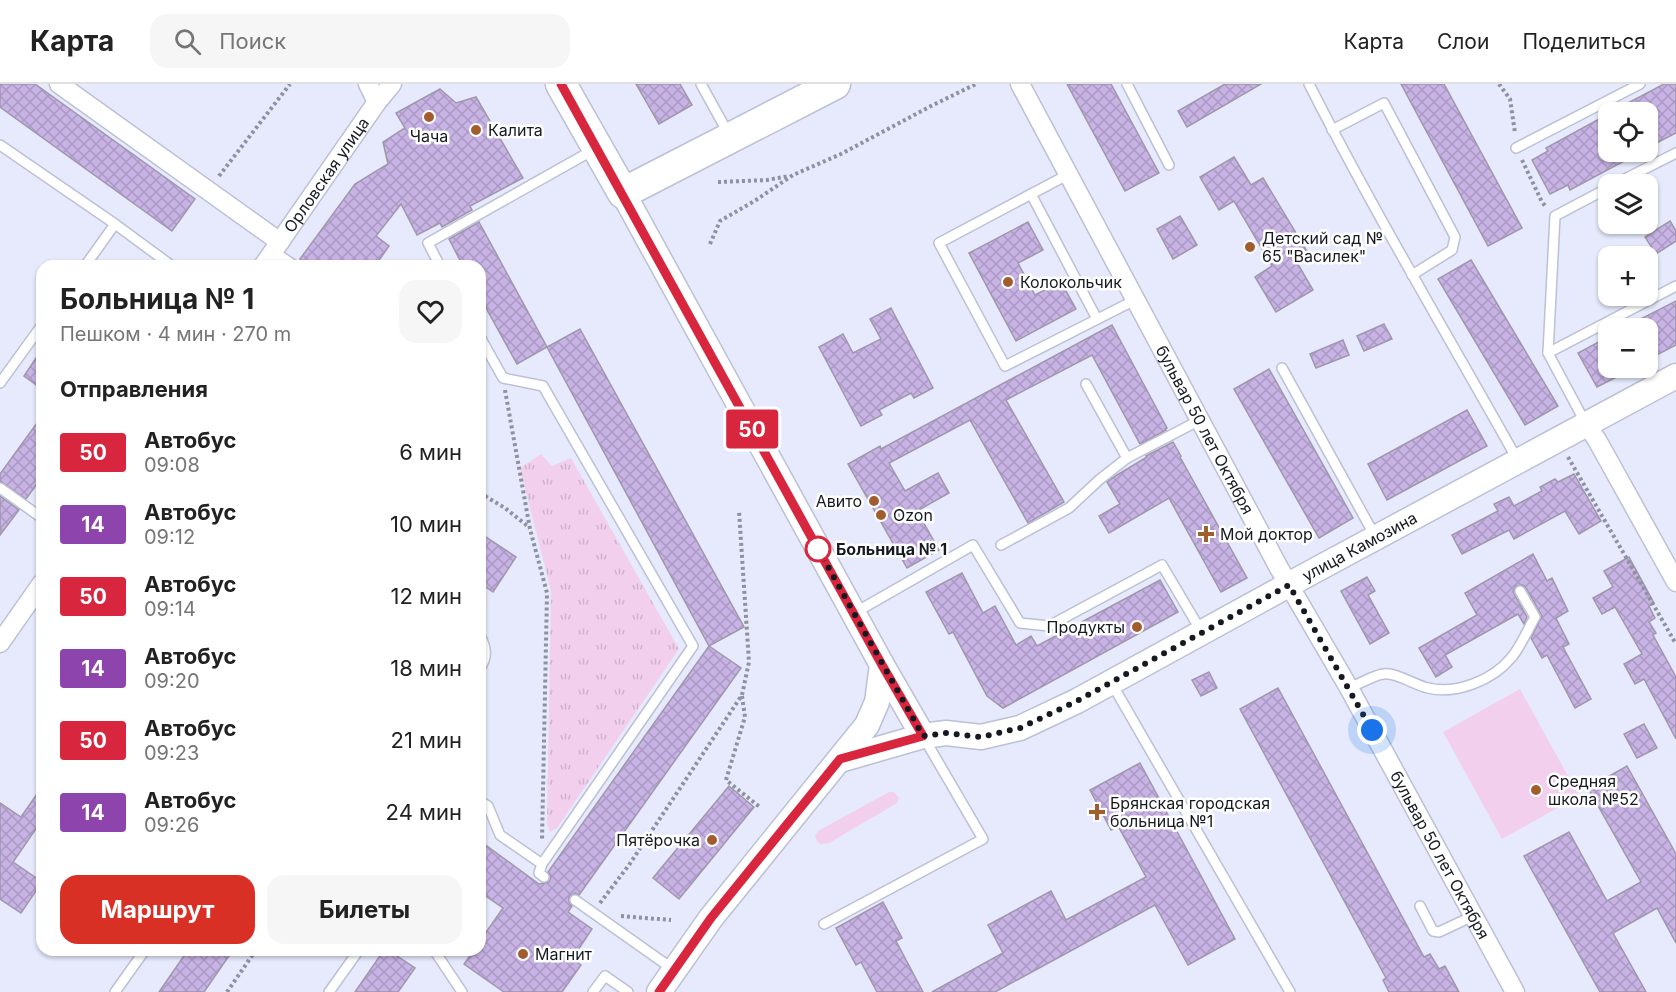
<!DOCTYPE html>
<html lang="ru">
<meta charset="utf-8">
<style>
:root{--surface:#fff;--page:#f6f6f6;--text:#222;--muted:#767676;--line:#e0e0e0;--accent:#d93025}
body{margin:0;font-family:Inter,sans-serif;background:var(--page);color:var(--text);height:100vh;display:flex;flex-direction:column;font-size:22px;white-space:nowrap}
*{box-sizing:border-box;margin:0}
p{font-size:20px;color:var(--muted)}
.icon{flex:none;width:33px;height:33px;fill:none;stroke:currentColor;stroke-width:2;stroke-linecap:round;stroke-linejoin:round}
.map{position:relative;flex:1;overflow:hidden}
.details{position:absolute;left:36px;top:176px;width:450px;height:696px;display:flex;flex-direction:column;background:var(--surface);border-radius:18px;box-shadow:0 2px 4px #0004}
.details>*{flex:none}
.badge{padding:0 12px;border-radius:4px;font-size:21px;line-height:39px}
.controls{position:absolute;left:1598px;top:18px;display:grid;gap:12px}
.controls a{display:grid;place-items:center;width:60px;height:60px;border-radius:12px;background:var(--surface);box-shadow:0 2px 4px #0004;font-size:30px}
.you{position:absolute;width:30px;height:30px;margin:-15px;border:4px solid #fff;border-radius:50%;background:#1a73e8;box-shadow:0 0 0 9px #1a73e833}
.map>.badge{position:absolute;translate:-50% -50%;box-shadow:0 0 0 3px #fff}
h2{padding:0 24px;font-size:22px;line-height:54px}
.round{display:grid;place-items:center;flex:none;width:63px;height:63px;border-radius:18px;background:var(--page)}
.summary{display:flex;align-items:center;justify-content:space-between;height:102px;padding:0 24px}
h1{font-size:28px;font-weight:700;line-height:45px}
.primary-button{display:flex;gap:12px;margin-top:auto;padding:12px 24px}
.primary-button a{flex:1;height:69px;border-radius:18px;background:var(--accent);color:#fff;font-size:24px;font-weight:700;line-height:69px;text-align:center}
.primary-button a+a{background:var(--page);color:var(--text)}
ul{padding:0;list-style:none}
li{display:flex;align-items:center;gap:18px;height:72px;padding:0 24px}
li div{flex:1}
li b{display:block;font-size:22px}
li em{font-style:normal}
li .badge{min-width:66px;font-weight:700;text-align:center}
header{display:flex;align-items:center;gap:36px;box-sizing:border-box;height:84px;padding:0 30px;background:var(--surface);border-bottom:2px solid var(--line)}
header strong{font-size:28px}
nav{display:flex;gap:33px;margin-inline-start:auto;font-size:21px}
.search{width:420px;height:54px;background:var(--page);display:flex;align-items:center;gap:15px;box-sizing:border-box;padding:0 21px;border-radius:18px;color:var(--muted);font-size:22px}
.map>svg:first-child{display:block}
.green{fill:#f2d0ed}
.park{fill:url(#park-tufts)}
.building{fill:url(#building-cross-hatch);stroke:#9f97ab;stroke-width:1.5}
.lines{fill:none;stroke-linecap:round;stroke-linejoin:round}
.service-casing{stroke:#bcc0d6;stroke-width:12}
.minor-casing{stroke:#bcc0d6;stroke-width:21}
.tertiary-casing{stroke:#bcc0d6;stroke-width:27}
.primary-casing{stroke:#bcc0d6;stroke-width:33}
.path{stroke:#8e919f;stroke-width:4;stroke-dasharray:3 3;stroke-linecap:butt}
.service{stroke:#fff;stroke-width:9}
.minor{stroke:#fff;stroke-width:18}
.tertiary{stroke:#fff;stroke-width:24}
.primary{stroke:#fff;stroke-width:30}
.line-casing{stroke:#fff;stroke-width:14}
.line{stroke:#d7263d;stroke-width:9}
.walk{stroke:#171921;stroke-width:6;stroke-dasharray:0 10.8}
.poi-dot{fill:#a25d2f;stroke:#fff;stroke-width:2}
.stop-dot{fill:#fff;stroke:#d7263d;stroke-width:3}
.labels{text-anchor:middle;stroke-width:5;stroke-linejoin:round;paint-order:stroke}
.poi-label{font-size:16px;fill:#171921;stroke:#fff;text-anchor:start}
.street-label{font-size:16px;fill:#171921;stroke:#fff}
.stop-label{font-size:16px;font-weight:bold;fill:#171921;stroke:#fff;text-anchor:start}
</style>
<header>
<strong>Карта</strong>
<div class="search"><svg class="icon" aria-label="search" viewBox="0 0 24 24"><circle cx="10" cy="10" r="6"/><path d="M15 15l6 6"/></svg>Поиск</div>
<nav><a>Карта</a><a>Слои</a><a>Поделиться</a></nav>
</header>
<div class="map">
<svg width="1676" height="908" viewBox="0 0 1676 908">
<defs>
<pattern id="park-tufts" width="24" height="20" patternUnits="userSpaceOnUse" patternTransform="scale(1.5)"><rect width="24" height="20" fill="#f2d0ed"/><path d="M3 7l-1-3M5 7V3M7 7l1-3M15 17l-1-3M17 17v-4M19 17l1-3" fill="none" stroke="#cfb2cb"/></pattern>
<pattern id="building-cross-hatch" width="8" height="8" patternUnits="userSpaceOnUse" patternTransform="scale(1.5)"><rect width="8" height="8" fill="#c8b3e5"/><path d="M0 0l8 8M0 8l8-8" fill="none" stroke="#ab99c4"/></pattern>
</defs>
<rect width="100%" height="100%" fill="#e6eafc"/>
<g class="green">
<polygon points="1520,605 1579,712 1502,755 1443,648"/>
<polygon points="889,708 894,708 899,714 897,719 829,759 821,760 817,757 815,752 818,747"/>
</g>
<polygon class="park" points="541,370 552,382 571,374 679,565 557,744 550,748 547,740 551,507 520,384"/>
<g class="building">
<polygon points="0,0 35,0 195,115 172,147 0,23"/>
<polygon points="636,0 680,0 692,21 659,40"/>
<polygon points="1067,0 1111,0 1159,89 1125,107"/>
<polygon points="1225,0 1261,0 1187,43 1178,27"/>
<polygon points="1401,0 1444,0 1522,144 1488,162"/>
<polygon points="1664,0 1676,0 1676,49 1647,64 1647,28 1611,28"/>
<polygon points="440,5 456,19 476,13 523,94 470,122 472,126 442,143 440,139 417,151 401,120 376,152 389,162 375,182 309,182 300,175 355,100 388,80 383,58 405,44 396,29"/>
<polygon points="1599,35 1601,40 1608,37 1608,68 1641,68 1570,106 1568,101 1550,110 1532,76 1548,67 1546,64"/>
<polygon points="1234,73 1251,101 1263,94 1308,169 1296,177 1313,206 1276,228 1255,193 1272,182 1234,117 1219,126 1200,93"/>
<polygon points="1180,132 1197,161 1173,175 1157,145"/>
<polygon points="1670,137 1676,147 1676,157 1656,170 1645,153"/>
<polygon points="479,138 547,263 517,280 480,213 480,182 463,182 449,155"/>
<polygon points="1028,138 1043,166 1018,179 1035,211 1061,198 1076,225 1016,257 969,169"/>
<polygon points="1471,176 1558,322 1525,341 1438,195"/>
<polygon points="1676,217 1676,261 1647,276 1647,244 1623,244"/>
<polygon points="891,224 933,304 914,314 911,309 879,326 882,331 861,342 819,263 843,250 853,269 881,255 870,235"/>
<polygon points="1384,240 1392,255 1364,267 1357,252"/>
<polygon points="1112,241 1167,344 1165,345 1166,346 1140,360 1092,271 1006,316 1064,418 1028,439 970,336 889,379 905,407 938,389 949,409 917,427 939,466 907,484 848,380 880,362 881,365"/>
<polygon points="580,245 744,543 709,562 547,263"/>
<polygon points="1608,253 1608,284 1634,284 1597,303 1578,269"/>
<polygon points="1343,256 1349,271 1316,284 1310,270"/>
<polygon points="42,265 42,305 24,292"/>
<polygon points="1269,285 1353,434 1319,454 1234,305"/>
<polygon points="1467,326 1487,362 1387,416 1368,380"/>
<polygon points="42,332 42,393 26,415 0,397 0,390"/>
<polygon points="1173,358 1181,372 1180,373 1247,494 1221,508 1169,414 1109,449 1099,432 1120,420 1107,398 1117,391 1147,373 1146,372"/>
<polygon points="1574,390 1601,437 1579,450 1565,427 1514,455 1509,446 1462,470 1452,451 1498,427 1494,420 1509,413 1514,422 1542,407 1540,403 1555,395 1558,398"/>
<polygon points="0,412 19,426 0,451"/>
<polygon points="480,449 516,473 493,508 480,499"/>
<polygon points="1533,470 1547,497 1552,494 1568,527 1556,534 1569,560 1563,563 1591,615 1575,624 1547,571 1542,574 1531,554 1542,532 1526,504 1523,501 1516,502 1513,508 1527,533 1524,540 1518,530 1445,571 1452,583 1436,593 1419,564 1477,531 1465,509"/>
<polygon points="1629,473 1654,519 1649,522 1655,534 1649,538 1656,549 1653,551 1676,593 1676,655 1644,595 1635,600 1624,580 1642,570 1615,523 1602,530 1593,514 1613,503 1604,487"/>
<polygon points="962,489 983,529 995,522 1016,561 1031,552 1037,562 1160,496 1178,528 1003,624 987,612 953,548 949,550 926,508"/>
<polygon points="1367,493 1375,507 1368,511 1389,549 1370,560 1341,507"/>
<polygon points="709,562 741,584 579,811 575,809 569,813 569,818 572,822 568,828 592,845 572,875 581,881 562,908 504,908 464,880 474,866 480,866 480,857 503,824 480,808 480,757 539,800 549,798 551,793 548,788"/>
<polygon points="1209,588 1217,604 1201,612 1192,596"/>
<polygon points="1278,604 1424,873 1430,870 1439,885 1445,882 1459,908 1389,908 1383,896 1386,894 1240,625"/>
<polygon points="1644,640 1657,664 1637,674 1624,650"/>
<polygon points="1140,679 1235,855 1188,881 1155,821 995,908 932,908 1003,869 988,841 1051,807 1066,836 1146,793 1118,742 1111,746 1090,706"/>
<polygon points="1627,682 1676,770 1676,859 1657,824 1613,849 1646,908 1600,908 1524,772 1569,748 1607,817 1641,798 1588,704"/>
<polygon points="729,702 754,723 679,815 653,794"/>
<polygon points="42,703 42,736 13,778 42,798 21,829 0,815 0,719 21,733"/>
<polygon points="883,818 902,854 896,857 923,908 877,908 861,878 856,881 836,844"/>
<polygon points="188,866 233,866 204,908 159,908"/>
<polygon points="384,866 388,866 415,884 398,908 355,908"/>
</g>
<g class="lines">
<g class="service-casing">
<g id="service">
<polyline points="701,0 728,49"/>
<polyline points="1127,0 1169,81"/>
<path d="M1309,0C1374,128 1447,250 1517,375"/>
<polyline points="1332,46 1384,19 1455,153 1452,166 1412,191"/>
<polyline points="0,61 115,140"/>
<polyline points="1516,64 1640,0"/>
<polyline points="1069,90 939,159 1005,282 1135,216"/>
<polyline points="1615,100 1676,69"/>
<polyline points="1031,110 1097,235"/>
<polyline points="273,167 295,182"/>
<polyline points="85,182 115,140 172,182"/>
<polyline points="440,182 428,159 595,65"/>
<polyline points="480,253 503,294 543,302 693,562 542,780 500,751 488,722 480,717"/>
<polyline points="1548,269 1555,132 1608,104"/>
<polyline points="1282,284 1375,452"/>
<polyline points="0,299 42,241"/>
<polyline points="1086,300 1127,374"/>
<polyline points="1586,340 1548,269 1676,202"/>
<polyline points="0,404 42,434"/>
<polyline points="1001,461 1069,424 1099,396 1127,374 1200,336"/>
<polyline points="856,528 973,461 1020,539 1049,542 1162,481 1201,547"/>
<path d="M480,552C486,562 488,573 480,584"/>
<polyline points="1112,600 1290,908"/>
<path d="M1349,604C1357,601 1376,590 1384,590C1395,588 1415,601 1428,604C1456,611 1493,596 1511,574C1520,564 1528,545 1535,533L1520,507"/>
<polyline points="542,780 539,789 544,793"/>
<polyline points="575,816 674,886"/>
<polyline points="1420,822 1433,847 1439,848 1473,832"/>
<polyline points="824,840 983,755 924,654"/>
<polyline points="434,866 462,908"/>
<polyline points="115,908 145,866"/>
<polyline points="329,908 359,866"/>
<polyline points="593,908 605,892 628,908"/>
</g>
</g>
<g class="minor-casing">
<g id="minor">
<polyline points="59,0 280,158"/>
<polyline points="368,0 377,18"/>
<path id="s1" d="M1020,0L1279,484L1349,604L1515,908"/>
<path id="s2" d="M263,182L377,18L392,0"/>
<polyline points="1586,340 1597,356 1676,498"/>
<polyline points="0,559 42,499"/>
</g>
</g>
<g class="tertiary-casing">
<g id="tertiary">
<polyline points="623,109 882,581 923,652"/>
<path id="s3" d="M840,676L923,652L946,649L981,653L1020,644L1077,617L1312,488L1676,292"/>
<polyline points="659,908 711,834 867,641 877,618 882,581"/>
</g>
</g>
<g class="primary-casing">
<polyline id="primary" points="561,0 623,109 835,0"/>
</g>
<g class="path">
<polyline points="1499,0 1510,15 1515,49"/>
<polyline points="1522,76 1542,118 1546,123"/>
<polyline points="219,92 290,0"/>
<polyline points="718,98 767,96 789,92"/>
<polyline points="710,160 720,137 756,116 793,91 841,70 931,22 976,0"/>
<polyline points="505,306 530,445 547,509 542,756"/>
<polyline points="1568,373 1676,560"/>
<polyline points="480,409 505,424 530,444"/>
<polyline points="742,612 745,633 726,696 761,724"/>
<polyline points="600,819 629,781 742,611 749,578 739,427"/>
<polyline points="621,832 671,836"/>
<polyline points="227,908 256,866"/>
</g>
<use href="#service" class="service"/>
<use href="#minor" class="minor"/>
<use href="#tertiary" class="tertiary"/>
<use href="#primary" class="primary"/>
</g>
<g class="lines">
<g class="line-casing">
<polyline id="line" points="561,0 882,581 923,652 840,675 711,834 659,908"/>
</g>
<use href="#line" class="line"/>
<polyline class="walk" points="818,465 923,652 946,649 981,653 1020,644 1077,617 1289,501 1372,646"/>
</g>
<g class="poi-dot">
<circle cx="429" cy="33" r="6"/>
<circle cx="476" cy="46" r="6"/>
<circle cx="1250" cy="163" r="6"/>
<circle cx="1008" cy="198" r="6"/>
<circle cx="874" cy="417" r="6"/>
<circle cx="881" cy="431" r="6"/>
<path d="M1203 441h6v6h6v6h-6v6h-6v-6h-6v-6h6z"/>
<circle cx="1137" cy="543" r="6"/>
<circle cx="1536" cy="706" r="6"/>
<path d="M1094 719h6v6h6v6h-6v6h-6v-6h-6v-6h6z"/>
<circle cx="712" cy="756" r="6"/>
<circle cx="523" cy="870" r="6"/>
</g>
<circle class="stop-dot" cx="818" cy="465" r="12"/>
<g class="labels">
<g class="poi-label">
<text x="488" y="52">Калита</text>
<text x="429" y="58" text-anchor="middle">Чача</text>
<text x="1262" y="160">Детский сад №<tspan x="1262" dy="18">65 "Василек"</tspan></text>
<text x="1020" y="204">Колокольчик</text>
<text x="862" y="423" text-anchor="end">Авито</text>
<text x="893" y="437">Ozon</text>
<text x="1220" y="456">Мой доктор</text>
<text x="1125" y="549" text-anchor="end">Продукты</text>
<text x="1548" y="703">Средняя<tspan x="1548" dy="18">школа №52</tspan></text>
<text x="1110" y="725">Брянская городская<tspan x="1110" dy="18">больница №1</tspan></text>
<text x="700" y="762" text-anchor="end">Пятёрочка</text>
<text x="535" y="876">Магнит</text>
</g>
<g class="street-label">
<text dy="6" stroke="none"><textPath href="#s2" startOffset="111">Орловская улица</textPath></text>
<text dy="6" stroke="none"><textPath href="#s1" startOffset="392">бульвар 50 лет Октября</textPath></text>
<text dy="6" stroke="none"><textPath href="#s3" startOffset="570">улица Камозина</textPath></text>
<text dy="6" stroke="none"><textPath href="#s1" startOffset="878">бульвар 50 лет Октября</textPath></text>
</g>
<g class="stop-label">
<text x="836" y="471">Больница № 1</text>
</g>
</g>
</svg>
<div class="controls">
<a><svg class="icon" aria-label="locate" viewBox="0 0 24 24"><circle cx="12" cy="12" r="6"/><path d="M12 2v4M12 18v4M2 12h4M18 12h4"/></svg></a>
<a><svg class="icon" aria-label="layers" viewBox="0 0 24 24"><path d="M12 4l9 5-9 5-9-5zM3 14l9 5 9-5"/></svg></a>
<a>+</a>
<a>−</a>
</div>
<div class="you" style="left:1372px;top:646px"></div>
<b class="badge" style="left:752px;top:345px;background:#d7263d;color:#fff">50</b>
<section class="details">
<div class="summary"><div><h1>Больница № 1</h1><p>Пешком · 4 мин · 270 m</p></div><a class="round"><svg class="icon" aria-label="heart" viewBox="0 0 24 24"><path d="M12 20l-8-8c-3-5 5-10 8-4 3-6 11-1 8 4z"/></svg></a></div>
<h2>Отправления</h2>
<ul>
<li><span class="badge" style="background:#d7263d;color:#fff">50</span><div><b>Автобус</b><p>09:08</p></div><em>6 мин</em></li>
<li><span class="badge" style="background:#8e44ad;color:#fff">14</span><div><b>Автобус</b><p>09:12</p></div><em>10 мин</em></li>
<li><span class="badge" style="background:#d7263d;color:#fff">50</span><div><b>Автобус</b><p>09:14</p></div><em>12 мин</em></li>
<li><span class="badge" style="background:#8e44ad;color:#fff">14</span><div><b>Автобус</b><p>09:20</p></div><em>18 мин</em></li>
<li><span class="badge" style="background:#d7263d;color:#fff">50</span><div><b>Автобус</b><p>09:23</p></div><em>21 мин</em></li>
<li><span class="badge" style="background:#8e44ad;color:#fff">14</span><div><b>Автобус</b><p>09:26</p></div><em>24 мин</em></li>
</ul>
<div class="primary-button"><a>Маршрут</a><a>Билеты</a></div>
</section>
</div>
